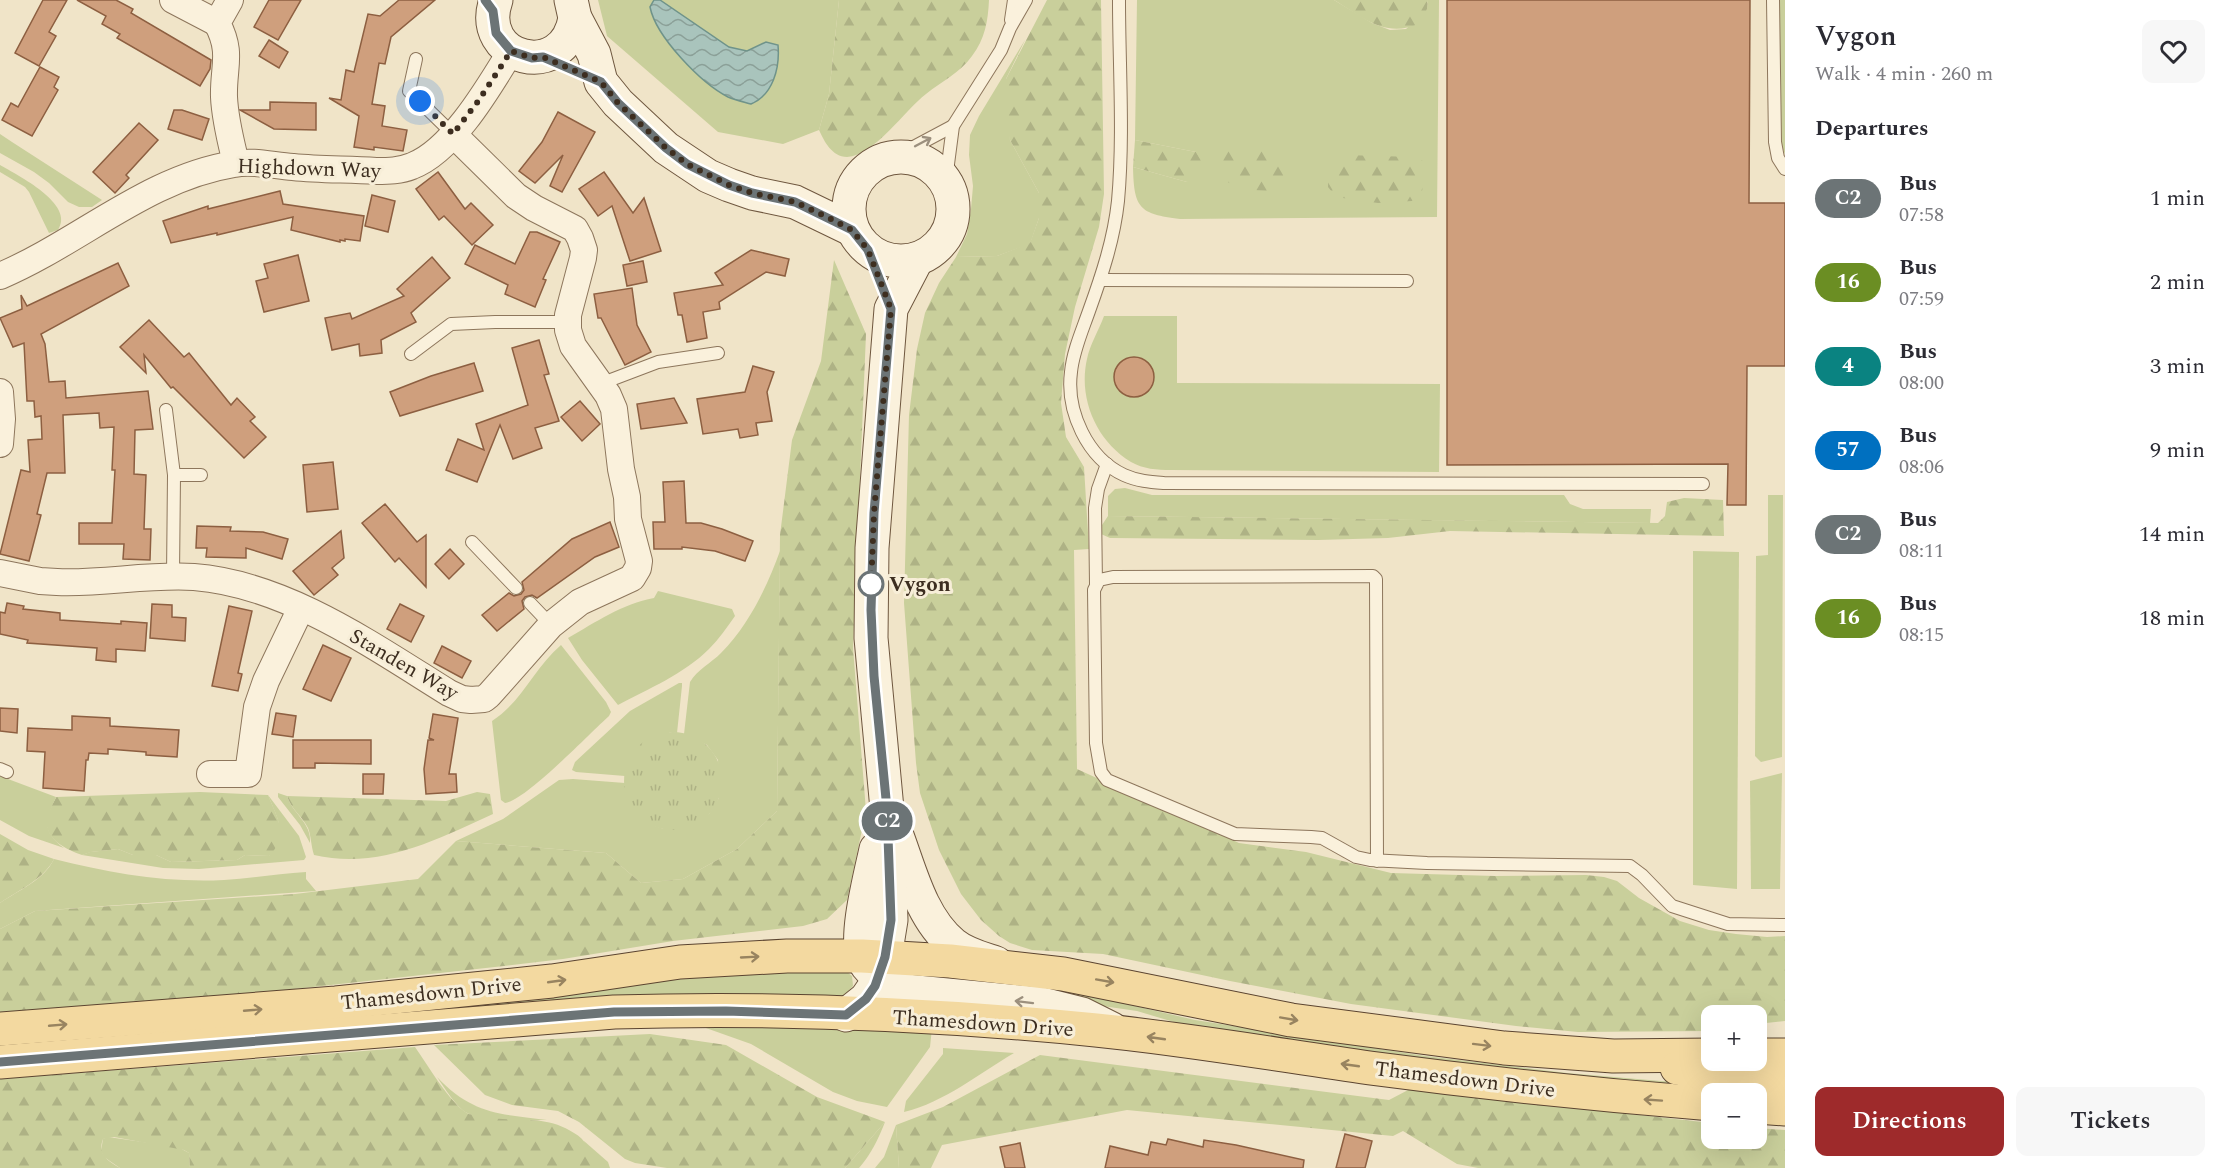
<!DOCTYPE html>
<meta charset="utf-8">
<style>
:root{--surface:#fff;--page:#f7f7f7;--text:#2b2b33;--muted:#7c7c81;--accent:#9e2a2b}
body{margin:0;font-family:Spectral,serif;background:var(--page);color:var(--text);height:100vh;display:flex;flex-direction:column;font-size:22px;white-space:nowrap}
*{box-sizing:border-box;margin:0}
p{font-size:20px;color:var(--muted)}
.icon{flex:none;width:33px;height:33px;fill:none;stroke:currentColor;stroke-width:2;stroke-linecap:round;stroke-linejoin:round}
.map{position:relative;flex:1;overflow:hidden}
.side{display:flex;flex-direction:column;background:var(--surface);width:450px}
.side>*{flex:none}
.badge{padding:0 12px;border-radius:20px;font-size:21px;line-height:39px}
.tools{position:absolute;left:1701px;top:1005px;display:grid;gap:12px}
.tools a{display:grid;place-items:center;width:66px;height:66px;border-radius:12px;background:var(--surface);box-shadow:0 6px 24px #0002;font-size:30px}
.you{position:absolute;width:30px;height:30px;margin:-15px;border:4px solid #fff;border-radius:50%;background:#1a73e8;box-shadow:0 0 0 9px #1a73e833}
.map>.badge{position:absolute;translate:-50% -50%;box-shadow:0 0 0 3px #fff}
h2{padding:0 30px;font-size:22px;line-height:54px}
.round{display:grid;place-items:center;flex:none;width:63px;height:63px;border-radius:12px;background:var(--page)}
.overview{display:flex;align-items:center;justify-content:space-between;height:102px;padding:0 30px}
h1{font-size:28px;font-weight:600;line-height:45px}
.action{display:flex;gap:12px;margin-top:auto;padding:12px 30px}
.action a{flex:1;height:69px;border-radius:12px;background:var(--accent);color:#fff;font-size:24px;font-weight:600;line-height:69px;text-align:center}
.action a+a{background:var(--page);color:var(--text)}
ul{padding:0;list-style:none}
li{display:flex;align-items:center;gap:18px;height:84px;padding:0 30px}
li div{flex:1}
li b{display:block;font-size:22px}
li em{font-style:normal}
li .badge{min-width:66px;font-weight:700;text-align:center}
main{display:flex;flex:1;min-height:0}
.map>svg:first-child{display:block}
.green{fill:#c9cf9b}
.forest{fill:url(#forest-firs)}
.park{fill:url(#park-tufts)}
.water{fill:url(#water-waves);stroke:#6f938a;stroke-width:1.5}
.building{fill:#cf9f7d;stroke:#8d5f41;stroke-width:1.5}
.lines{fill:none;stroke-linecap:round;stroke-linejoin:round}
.lane-casing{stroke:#8d765c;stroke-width:14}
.street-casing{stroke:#8d765c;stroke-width:28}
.secondary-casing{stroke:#6f573f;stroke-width:35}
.primary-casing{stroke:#5b4430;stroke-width:35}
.lane{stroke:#faf1dc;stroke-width:12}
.street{stroke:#faf1dc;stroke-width:26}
.secondary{stroke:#faf1dc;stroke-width:33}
.primary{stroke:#f3d9a0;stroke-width:33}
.oneway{stroke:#9c907e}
.oneway2{stroke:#988460}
.line-casing{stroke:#fff;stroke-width:14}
.line{stroke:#6c7476;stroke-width:9}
.walk{stroke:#3d2e20;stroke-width:6;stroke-dasharray:0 10.8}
.stop-dot{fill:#fff;stroke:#6c7476;stroke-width:3}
.labels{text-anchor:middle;stroke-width:6;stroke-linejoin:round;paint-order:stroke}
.street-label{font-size:21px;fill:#3d2e20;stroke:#f7eed8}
.stop-label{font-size:21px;font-weight:bold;fill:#3d2e20;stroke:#f7eed8;text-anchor:start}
</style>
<main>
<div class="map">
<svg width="1785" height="1168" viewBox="0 0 1785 1168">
<defs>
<pattern id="forest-firs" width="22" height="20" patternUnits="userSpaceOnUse" patternTransform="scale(1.5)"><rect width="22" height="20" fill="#c9cf9b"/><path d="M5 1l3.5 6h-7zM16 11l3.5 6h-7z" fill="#aeb285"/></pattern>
<pattern id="park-tufts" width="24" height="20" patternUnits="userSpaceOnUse" patternTransform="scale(1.5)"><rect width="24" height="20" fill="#c9cf9b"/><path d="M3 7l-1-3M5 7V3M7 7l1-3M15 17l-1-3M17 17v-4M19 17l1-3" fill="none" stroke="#aeb285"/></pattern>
<pattern id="water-waves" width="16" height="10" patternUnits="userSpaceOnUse" patternTransform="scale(1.5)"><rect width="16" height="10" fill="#a9c4bc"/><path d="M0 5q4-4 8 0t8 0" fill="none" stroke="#8ba098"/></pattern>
</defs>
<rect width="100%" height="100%" fill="#f0e4c8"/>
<g class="green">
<polygon points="598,0 654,0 650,7 677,52 706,81 728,97 766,42 747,51 729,47 660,0 839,0 829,94 819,130 783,144 718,132 607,36"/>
<path d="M1137,0H1334L1372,23L1390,30L1406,29L1427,9L1428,0H1439L1437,217L1180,219C1139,214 1134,208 1133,167L1187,182L1196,152L1135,140Z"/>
<polygon points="1779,0 1785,0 1785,154 1781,145 1778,122"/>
<polygon points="1025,40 1006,79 1010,140 1039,193 1039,218 1030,244 997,256 956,257 967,234 971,209 973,186 969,155 970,135 979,116"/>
<polygon points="0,134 12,142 102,200 92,207 79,207 68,202 49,183 34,172 0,153"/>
<path d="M0,165C17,175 76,204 58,230L49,233L29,192L25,187L0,172Z"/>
<path d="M1104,316H1177V383L1440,384L1439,472L1171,470C1157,470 1143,469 1131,462C1096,441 1078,398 1087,359C1090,344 1099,330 1104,316Z"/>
<polygon points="1125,488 1152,495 1564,495 1570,504 1583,509 1651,509 1650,523 1108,516 1108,496 1115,489"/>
<polygon points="1768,495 1783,495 1782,757 1761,762 1755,756 1756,556 1768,555"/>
<path d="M780,551L777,811L737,849L683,879L641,883L606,853L456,841L503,819L559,780L573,779L625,783L633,808L639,815L655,826L664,829L709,814L719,798L718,760L707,745L684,734L690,682C697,670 711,663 721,653C748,626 767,587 780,551Z"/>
<polygon points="1693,551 1739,552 1737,889 1693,885"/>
<path d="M658,591L732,609L735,616C727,627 719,639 709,649C684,674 648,689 618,705L582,660L568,638C596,622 622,604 654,598Z"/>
<path d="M561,645L606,702L611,712L609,716C590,733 525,801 505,803L501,800L492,721C522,702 534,668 561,645Z"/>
<polygon points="679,683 682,683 682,686 677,733 670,732 626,770 625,776 576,772 572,770 575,762 630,711"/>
<polygon points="1782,773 1780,889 1751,889 1750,781"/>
<path d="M0,776L56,797C46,820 41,831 64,848L29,836L0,820Z"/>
<path d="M278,793L287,796C292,813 312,823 310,843L300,825L278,797Z"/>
<path d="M268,795L299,836L306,857L304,860L199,869L163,868L82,855L90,852L118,849L133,855H156L171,862L237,860L245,855L269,856C284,822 281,828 268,795Z"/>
<path d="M54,859C110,873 166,883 224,880C251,878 279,874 306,872V879L316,891L35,911L0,929V903C19,890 44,880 54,859Z"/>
<polygon points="790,972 847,972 852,976 853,986 844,996 836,999 0,1049 0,1042 707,976"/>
<polygon points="950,977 1075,992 1195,1020 1425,1056 1567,1073 1661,1081 1785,1087 1756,1094 1730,1094 1451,1065 1194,1028 1137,1011 951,984"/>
<polygon points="689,1022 932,1028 930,1047 887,1107 857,1101 833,1092 751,1044"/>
<path d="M943,1048L1014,1053C978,1074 945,1102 904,1112L906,1101L943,1054Z"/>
<path d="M437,1077C472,1114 499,1114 547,1120C527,1120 484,1123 467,1113C456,1107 444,1087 437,1077Z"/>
<path d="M885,1122C878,1140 871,1154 859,1168H845Z"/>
<polygon points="896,1125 899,1168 875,1168 884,1157"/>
<polygon points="108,1137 178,1147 189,1153 190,1168 120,1168 104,1157 101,1151 103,1139"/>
<polygon points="584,1141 608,1162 610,1168 591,1168"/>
</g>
<g class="forest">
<path d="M839,0H989C988,21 985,39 972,56C960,73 942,81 926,94C905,110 875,155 847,157C832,157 824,141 819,130L829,94Z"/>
<polygon points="1047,0 1101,0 1104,194 1099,227 1075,307 1065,354 1061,403 1066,437 1084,467 1089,549 1074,550 1077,769 1239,843 1306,852 1391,873 1495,876 1586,875 1604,877 1617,881 1639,898 1680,921 1709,930 1736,934 1767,937 1785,936 1785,1021 1757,1024 1756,1016 1712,1016 1711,1031 1578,1032 1516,1026 1351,1004 1230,981 1103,954 1032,950 1010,943 999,936 981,920 961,894 939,850 920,793 916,763 904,603 909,415 917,349 925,313 939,283 956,257 997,256 1030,243 1039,218 1039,193 1010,140 1002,109 1006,79"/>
<path d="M1334,0H1428L1427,9L1419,24C1384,38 1364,18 1334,0Z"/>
<polygon points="1135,140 1196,152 1203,163 1199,177 1187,182 1133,167"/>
<polygon points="1232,148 1270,152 1285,158 1291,170 1291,180 1279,192 1241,189 1222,179 1217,168 1220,158"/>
<polygon points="1344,155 1414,157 1425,162 1422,192 1412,201 1378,203 1336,197 1328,187 1329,165"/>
<polygon points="834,260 866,334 853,648 866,811 847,900 827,919 803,926 673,941 563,959 504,966 258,993 0,1012 0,929 35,911 295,894 418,879 456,841 606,853 641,883 683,879 737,849 777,811 780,535 792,440 821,361"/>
<polygon points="1684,498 1723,500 1724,536 1450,531 1388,538 1318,540 1110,538 1101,534 1102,525 1108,516 1658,523 1665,516 1667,502"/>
<path d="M200,792L268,795C277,818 290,835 269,856L245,855L237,860L171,862L156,855H133L118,849L91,852L82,855C67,850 44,839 47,820C48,812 53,804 56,797Z"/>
<path d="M477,792L490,794L493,814C436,840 379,870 314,855C311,846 311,835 308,828C302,816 291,809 287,796L446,801Z"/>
<path d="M0,834L28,850L54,859C44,879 19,890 0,903Z"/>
<polygon points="650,1034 726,1045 817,1097 885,1122 845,1168 667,1168 635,1163 625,1159 579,1122 558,1111 512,1105 485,1095 434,1045"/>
<path d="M415,1047C427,1064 450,1103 467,1113C470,1115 476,1115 480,1116C514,1124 543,1113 574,1133C587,1140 593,1154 591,1168H190L189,1153L184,1150L114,1137L103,1139C97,1154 108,1161 120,1168H0V1079Z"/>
<polygon points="1040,1055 1389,1100 1410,1089 1711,1123 1712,1138 1756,1138 1757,1128 1785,1130 1785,1168 1478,1168 1457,1164 1403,1131 1393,1136 1127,1110 942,1145 931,1168 899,1168 896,1125 943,1107"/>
</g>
<circle class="park" cx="673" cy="781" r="49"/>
<path class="water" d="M654,0H660L729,47L747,51L766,42L778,45C780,68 773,95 751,104C744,102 735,100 728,97C701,83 656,37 650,7Z"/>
<g class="building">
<polygon points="43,0 67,0 49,32 56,36 39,66 15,53"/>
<polygon points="77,0 116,0 133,9 131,13 211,60 210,69 200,86 117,38 120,34 102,24 106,16"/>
<polygon points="269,0 301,0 278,40 254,27"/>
<polygon points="399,0 435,0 391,37 385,64 379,63 372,104 385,106 382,126 407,130 403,151 374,147 374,150 354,147 359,116 329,98 341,100 346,70 354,72 368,14 380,16"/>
<polygon points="1447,0 1750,0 1749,203 1785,203 1785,366 1747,366 1746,505 1727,505 1728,464 1447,465"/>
<polygon points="269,40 288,52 279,68 259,56"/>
<polygon points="40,67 59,77 54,87 58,90 32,136 2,120 11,103 18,107"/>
<polygon points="270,102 316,103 316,130 274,129 240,110 270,110"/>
<polygon points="174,110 182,110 209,119 202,140 168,129"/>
<polygon points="558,112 595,132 562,192 550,186 563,155 535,183 519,171 542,142"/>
<polygon points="139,123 158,140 126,175 129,178 115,193 93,172"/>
<polygon points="438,172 465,209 471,203 493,225 472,245 444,216 439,220 416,189"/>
<polygon points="604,172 633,213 644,198 661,251 630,261 612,206 598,216 579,189"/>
<polygon points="280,191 283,204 364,216 360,241 345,239 345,241 340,240 340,242 291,230 293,217 217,235 217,233 171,243 163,221 208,206 208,209"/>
<polygon points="372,195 395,201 388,232 365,226"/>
<polygon points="530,232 537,232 560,242 543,279 546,280 535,307 505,294 508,285 465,264 475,245 515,264"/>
<polygon points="751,250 789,259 785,276 766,272 719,302 720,309 703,312 707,338 687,342 682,315 678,315 674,293 723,285 715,273"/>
<polygon points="298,255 309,301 264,312 256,281 268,278 264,264"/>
<polygon points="432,257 450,278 411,313 416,322 381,340 382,353 360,356 359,344 332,350 325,318 350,313 352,319 404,296 397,289"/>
<polygon points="643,261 647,282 627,286 623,265"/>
<polygon points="118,263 129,286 41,334 45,344 49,382 65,381 66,398 148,391 153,429 135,430 134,474 146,475 144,529 151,529 150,560 123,559 124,544 79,544 79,523 112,523 115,470 112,470 114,427 100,428 99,413 63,415 65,473 47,473 37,514 41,515 29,561 0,554 21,470 30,472 28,440 42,439 41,416 35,417 34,401 27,401 24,343 13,347 0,318 22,309 21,295 27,306"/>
<polygon points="632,288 637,325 651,352 625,365 601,318 598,318 594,294"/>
<polygon points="149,320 184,357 189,353 231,405 237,398 255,417 250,421 266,437 244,458 173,387 171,388 144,355 146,373 120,347"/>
<polygon points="539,340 549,374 544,375 559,421 535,428 542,448 513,459 500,425 477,482 446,470 458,439 484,450 476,424 528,405 512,348"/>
<circle cx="1134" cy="377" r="20"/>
<polygon points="474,363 483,391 400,416 390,392 431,376"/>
<polygon points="753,366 774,372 767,392 772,421 756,423 758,435 740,438 738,429 703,434 697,399 745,392"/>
<polygon points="674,398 687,423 641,429 637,404"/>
<polygon points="580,401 600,424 582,441 561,417"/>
<polygon points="333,462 338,509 307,512 303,465"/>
<polygon points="684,481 686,523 701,523 722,529 753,541 745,561 715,551 682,547 682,549 654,549 653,522 665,522 663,482"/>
<polygon points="385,504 417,542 426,535 426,587 399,558 395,562 362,523"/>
<polygon points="610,522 619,547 595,557 537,598 532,595 525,597 522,601 524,609 497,631 482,615 509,593 514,596 521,594 524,590 522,582 572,539"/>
<polygon points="197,526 231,527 230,531 263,532 288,539 282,559 246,548 246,558 206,557 207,548 196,548"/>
<polygon points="341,531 344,558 332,568 338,575 314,595 293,571"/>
<polygon points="450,549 464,564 449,579 435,564"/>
<polygon points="7,603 24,606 23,609 60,613 60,620 121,624 121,621 147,623 145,651 116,649 116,662 96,660 97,648 27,643 28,640 0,634 0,612 5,613"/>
<polygon points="152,604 172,605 172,617 186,618 185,641 150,638"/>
<polygon points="400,604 424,616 411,642 387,629"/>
<polygon points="229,606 252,611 238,673 242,674 238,691 212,686"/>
<polygon points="323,645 351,658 331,701 303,689"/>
<polygon points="442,646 471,661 462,678 434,663"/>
<polygon points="0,708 18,709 17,733 0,731"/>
<polygon points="276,713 296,716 293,737 272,734"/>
<polygon points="433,714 458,718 449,774 456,774 457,792 426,794 424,769 428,740 434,740 429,738"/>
<polygon points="72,716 110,718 110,726 179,730 177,757 146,755 146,752 108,749 108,754 89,753 88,760 86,760 84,791 43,788 45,752 27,751 28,728 72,730"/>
<polygon points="293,740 371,740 371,764 315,763 315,768 293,768"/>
<polygon points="363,774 384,774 383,794 363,794"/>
<polygon points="1345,1134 1372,1141 1365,1168 1336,1168"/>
<polygon points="1168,1139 1203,1147 1204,1140 1236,1145 1304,1160 1303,1168 1105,1168 1110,1146 1148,1155 1151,1142 1166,1145"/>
<polygon points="1020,1143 1025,1168 1005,1168 1000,1147"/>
</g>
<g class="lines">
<g class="lane-casing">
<g id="lane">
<path d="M1119,0C1119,66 1124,135 1118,201C1114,239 1102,275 1089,311C1082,331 1073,351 1071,372C1066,411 1087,458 1124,475C1137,481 1151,482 1164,483L1703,484"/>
<polyline points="1773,0 1775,142 1778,158 1785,169"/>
<polyline points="1011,20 1014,0"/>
<polyline points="416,59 409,91 453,134"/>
<polyline points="893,158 953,126"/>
<polyline points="948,188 948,164 953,126 1001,50 1010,28 1026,0"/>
<polyline points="1100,280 1407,281"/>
<polyline points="411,354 451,324 495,322 567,322"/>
<polyline points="600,384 658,362 718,353"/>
<polyline points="166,410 174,475 173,576"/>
<polyline points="174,475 201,475"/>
<polyline points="472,542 516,588"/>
<polyline points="1096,584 1095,508 1098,489 1107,464"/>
<polyline points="530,603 551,625"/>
<polyline points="0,769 7,772"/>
<polyline points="1377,861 1376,579 1373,576 1113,577 1099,580 1094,590 1096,743 1101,772 1107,780 1235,834 1311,837 1322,838 1356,857 1370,860 1427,863 1630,866 1642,875 1672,906 1728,924 1785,925"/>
</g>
</g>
<g class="street-casing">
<g id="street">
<polyline points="173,0 217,23"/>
<path d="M230,0L217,23C233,53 223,67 224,97C225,120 231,142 236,163"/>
<path d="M0,276C80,242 147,178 234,164C254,160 274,166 293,167C321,170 348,169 376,171C388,171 400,171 412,166C452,151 489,87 511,51"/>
<polyline points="0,392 2,419 0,444"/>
<path d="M0,573L40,581L57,582C103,584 148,574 194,577C286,584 373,646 449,693L462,699L471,700L484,699L489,695L551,625L580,602L632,578L638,568L639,561L628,519L627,497L621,469L614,409L608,395L573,346L568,330V315L583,258L584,250L580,238L575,229L534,208L516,196L453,134"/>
<polyline points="210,774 248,774 257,707 266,681 301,608"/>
</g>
</g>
<g class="secondary-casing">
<g id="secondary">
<path d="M496,0C475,60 564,83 575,18"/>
<polyline points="571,0 575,18 594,54 601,82 618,103 666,148 708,176 729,185 752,193 795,202 853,230"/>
<circle cx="901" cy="209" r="52"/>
<path d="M896,833C910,870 921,918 953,944C965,954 981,958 996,963"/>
<path d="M876,849C871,873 853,940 864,961C872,975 891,986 906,991L1042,1004L1082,1014L1112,1029"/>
<polyline points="846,1015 866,999 875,986 885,957 891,920 887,809 871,638 872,548 891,309 917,259"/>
</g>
</g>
<g class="primary-casing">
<g id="primary">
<polyline points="0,1029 336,1003 552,981 680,962 787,956 862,956 950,961 1063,974 1291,1020 1504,1048 1613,1056 1712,1055"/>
<polyline points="1756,1055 1785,1055"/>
<path d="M0,1062L614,1012C774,1007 936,1014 1096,1030C1187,1039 1279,1055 1370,1068C1483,1083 1597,1095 1712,1104"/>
<polyline points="1677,1068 1712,1074 1785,1079"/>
<polyline points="1756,1107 1785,1109"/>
</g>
</g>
<use href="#lane" class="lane"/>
<use href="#street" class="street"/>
<use href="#secondary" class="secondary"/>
<use href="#primary" class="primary"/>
</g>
<defs><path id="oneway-shaft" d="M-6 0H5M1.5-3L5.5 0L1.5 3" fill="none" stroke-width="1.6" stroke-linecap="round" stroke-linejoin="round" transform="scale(1.5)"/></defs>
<g class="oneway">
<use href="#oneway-shaft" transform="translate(923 142) rotate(-28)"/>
<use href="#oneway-shaft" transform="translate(1024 1002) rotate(-173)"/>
</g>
<g class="oneway2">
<use href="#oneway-shaft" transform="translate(750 957) rotate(-3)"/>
<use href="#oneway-shaft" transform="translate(557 981) rotate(-8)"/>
<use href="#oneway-shaft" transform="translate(1105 981) rotate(10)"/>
<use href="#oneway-shaft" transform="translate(253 1010) rotate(-5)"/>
<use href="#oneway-shaft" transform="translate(1289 1019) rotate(10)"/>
<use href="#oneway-shaft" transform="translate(58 1025) rotate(-5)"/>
<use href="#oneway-shaft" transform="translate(1156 1038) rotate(-172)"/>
<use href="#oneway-shaft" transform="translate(1482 1045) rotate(7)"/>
<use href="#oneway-shaft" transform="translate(1350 1065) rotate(-172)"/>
<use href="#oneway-shaft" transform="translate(1653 1100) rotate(-176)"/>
</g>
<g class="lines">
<g class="line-casing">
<polyline id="line" points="0,1062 614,1012 726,1011 846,1015 866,999 875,986 885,957 891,920 887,809 874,676 871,610 874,513 891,309 868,250 852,230 795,202 752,193 729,185 687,164 666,148 618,103 601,82 543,57 532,58 511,51 496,33 493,11 485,0"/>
</g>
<use href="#line" class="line"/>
<polyline class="walk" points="420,101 453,134 479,100 511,51 532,58 543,57 601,82 618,103 666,148 687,164 729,185 752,193 795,202 831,219 852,230 868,250 891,309 874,513 871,588 871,584"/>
</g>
<circle class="stop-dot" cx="871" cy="584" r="12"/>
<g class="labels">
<g class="street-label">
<text transform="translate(309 168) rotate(2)" y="7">Highdown Way</text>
<text transform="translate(404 664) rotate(30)" y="7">Standen Way</text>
<text transform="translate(431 993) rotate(-6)" y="7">Thamesdown Drive</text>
<text transform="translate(983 1023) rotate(4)" y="7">Thamesdown Drive</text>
<text transform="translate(1465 1079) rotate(7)" y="7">Thamesdown Drive</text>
</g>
<g class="stop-label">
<text x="889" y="591">Vygon</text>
</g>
</g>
</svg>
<div class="tools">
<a>+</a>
<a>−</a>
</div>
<div class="you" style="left:420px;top:101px"></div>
<b class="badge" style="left:887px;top:821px;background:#6c7476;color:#fff">C2</b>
</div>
<section class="side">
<div class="overview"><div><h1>Vygon</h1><p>Walk · 4 min · 260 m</p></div><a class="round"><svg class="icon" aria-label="heart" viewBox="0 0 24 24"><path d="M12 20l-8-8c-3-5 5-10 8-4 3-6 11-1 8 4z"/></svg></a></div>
<h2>Departures</h2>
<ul>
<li><span class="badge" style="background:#6c7476;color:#fff">C2</span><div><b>Bus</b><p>07:58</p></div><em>1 min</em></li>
<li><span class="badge" style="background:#6b8e23;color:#fff">16</span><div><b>Bus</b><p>07:59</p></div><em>2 min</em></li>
<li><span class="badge" style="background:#0a8381;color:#fff">4</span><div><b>Bus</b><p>08:00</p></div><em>3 min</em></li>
<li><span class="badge" style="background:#0070c0;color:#fff">57</span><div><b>Bus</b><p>08:06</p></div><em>9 min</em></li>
<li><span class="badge" style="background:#6c7476;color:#fff">C2</span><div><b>Bus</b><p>08:11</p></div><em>14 min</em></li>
<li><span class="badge" style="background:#6b8e23;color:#fff">16</span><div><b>Bus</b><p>08:15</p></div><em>18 min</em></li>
</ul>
<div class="action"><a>Directions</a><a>Tickets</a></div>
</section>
</main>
